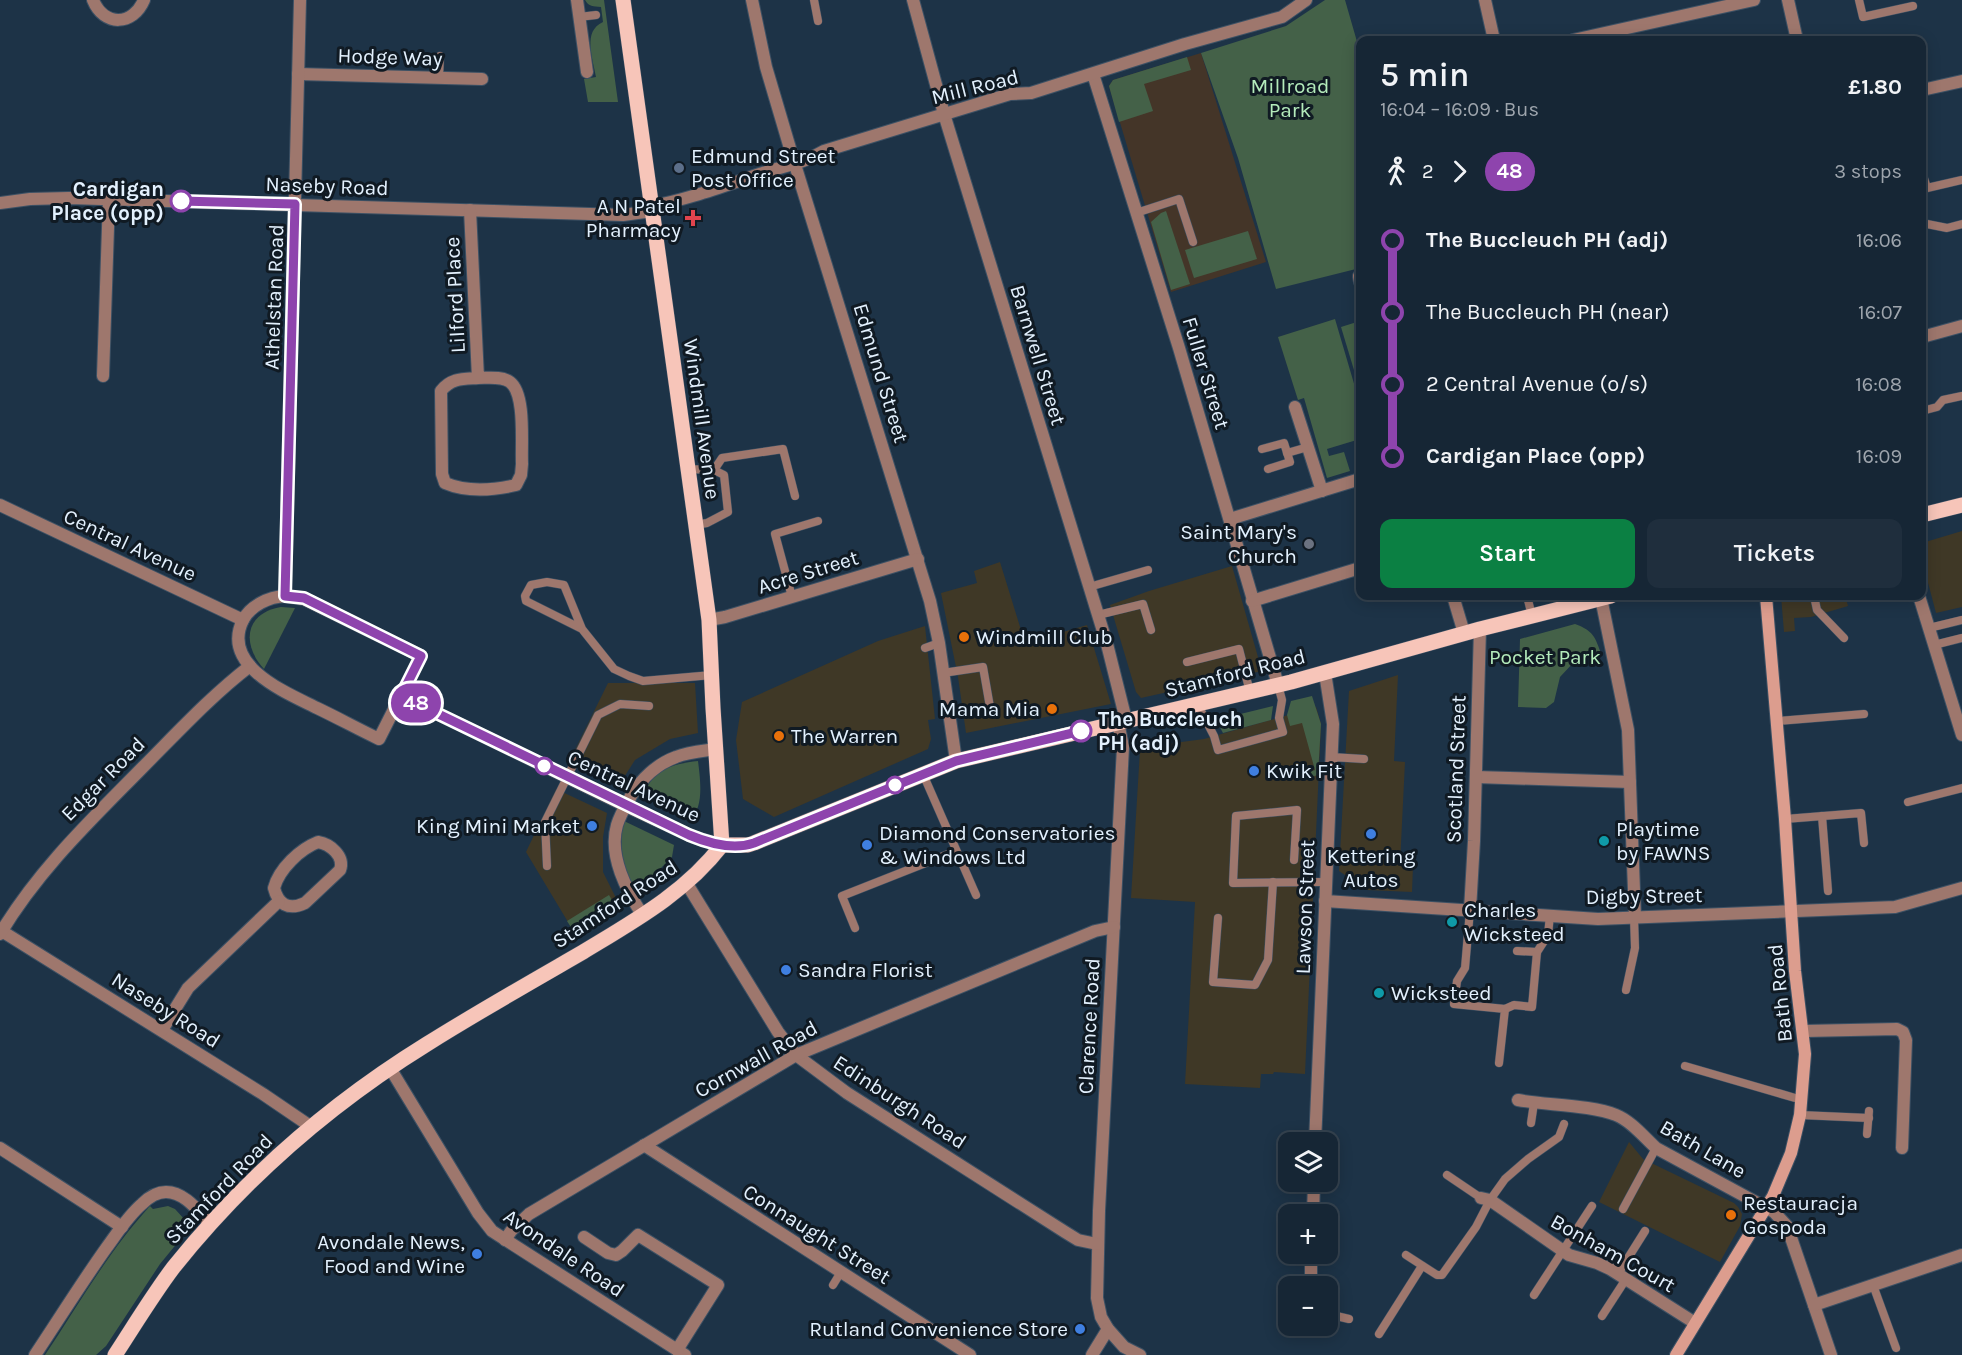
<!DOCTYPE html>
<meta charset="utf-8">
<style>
:root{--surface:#162635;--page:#1f2e3d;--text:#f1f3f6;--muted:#9ea5ad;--line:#354350;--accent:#0b8043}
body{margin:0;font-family:Karla,sans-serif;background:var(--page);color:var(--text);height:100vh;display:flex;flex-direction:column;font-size:22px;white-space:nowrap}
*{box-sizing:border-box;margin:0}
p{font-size:20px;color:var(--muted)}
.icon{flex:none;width:33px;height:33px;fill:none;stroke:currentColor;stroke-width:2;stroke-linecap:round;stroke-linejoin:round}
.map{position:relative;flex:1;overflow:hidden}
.drawer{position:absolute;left:1356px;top:36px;width:570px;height:564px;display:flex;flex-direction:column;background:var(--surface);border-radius:12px;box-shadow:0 3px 15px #0003,0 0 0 2px var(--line)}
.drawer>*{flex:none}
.badge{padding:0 12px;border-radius:20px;font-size:21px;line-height:39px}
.tools{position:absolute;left:1278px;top:1132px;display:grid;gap:12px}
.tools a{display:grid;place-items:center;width:60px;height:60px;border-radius:12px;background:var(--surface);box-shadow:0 3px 15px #0003,0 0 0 2px var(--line);font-size:30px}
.map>.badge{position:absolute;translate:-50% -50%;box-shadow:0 0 0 3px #fff}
.legs{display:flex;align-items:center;gap:9px;height:66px;padding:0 24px;font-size:20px}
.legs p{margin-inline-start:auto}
.head{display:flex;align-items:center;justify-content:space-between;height:102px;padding:0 24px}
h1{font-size:33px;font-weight:600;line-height:45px}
.cta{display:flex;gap:12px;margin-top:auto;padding:12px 24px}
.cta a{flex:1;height:69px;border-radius:12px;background:var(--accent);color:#fff;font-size:24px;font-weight:600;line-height:69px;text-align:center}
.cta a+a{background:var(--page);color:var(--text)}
ul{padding:0 24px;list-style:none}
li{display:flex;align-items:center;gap:21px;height:72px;font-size:22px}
li i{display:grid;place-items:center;width:9px;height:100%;margin:0 8px;background:currentColor}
li i::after{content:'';width:15px;height:15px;margin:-8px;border:4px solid;border-radius:50%;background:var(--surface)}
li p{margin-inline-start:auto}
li:first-child i{background:linear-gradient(#0000 50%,currentColor 0)}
li:last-child i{background:linear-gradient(currentColor 50%,#0000 0)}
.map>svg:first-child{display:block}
.commercial{fill:#3f3826}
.education{fill:#443528}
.green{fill:#446148}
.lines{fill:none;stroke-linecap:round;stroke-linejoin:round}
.lane-casing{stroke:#3d5164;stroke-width:9}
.street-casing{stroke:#3d5164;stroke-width:14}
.secondary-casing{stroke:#3d5164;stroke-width:14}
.primary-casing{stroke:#3d5164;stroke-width:16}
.lane{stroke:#9e776d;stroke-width:8}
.street{stroke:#9e776d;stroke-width:12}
.secondary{stroke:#dc9d8e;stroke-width:12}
.primary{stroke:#f7c5b9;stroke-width:15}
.line-1-casing{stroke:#fff;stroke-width:14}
.line-1{stroke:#8e44ad;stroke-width:9}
.service-dot{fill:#5c6f8a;stroke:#101a23;stroke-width:2}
.stop-1-dot{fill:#fff;stroke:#8e44ad;stroke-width:3}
.health-dot{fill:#e0444e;stroke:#101a23;stroke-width:2}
.worship-dot{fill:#6b7280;stroke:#101a23;stroke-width:2}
.food-dot{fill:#e8710a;stroke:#101a23;stroke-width:2}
.shop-dot{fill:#3f7fe0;stroke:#101a23;stroke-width:2}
.culture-dot{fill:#0f9aa8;stroke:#101a23;stroke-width:2}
.labels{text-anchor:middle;stroke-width:6;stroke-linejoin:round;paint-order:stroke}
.street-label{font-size:21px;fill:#e3f1fe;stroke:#101a23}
.park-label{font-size:21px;fill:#b4ebbb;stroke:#101a23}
.poi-label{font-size:21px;fill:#e3f1fe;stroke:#101a23;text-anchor:start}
.stop-label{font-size:21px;font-weight:bold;fill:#e3f1fe;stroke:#101a23;text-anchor:end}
</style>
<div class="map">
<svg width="1962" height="1355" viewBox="0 0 1962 1355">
<rect width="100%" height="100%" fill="#1d3347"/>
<g class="commercial">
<polygon points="1962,531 1962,607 1936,613 1922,560 1922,543"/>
<polygon points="1000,562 1025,643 1087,625 1111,704 966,733 958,677 941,593 977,583 974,571"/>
<polygon points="1232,566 1262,671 1141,698 1136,692 1110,605 1149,591"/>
<polygon points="1781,596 1857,596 1846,599 1848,606 1811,617 1794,618 1795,631 1784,632"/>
<polygon points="925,626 935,719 928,720 931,739 928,749 774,817 743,799 736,740 742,702 878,641"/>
<polygon points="1398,675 1394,761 1405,762 1400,864 1413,866 1412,892 1367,890 1339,871 1349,691"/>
<polygon points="608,683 695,683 698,733 670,739 635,760 621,782 570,760"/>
<polygon points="1316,707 1321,724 1305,1074 1274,1072 1273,1074 1261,1074 1260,1088 1185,1084 1195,902 1131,898 1140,750 1144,747 1204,739"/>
<polygon points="556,789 607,813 603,837 603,872 619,904 574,932 526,852"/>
<polygon points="1629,1142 1643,1159 1734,1203 1738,1207 1742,1214 1740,1226 1720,1262 1599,1202"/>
</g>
<polygon class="education" points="1201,53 1266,262 1171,292 1109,86 1113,80"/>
<g class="green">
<path d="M585,0H604L618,102H588L584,79L596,77C593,59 582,31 603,22L601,7C593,6 589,7 585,0Z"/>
<polygon points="1325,0 1345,0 1360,52 1360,268 1276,289 1238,158 1201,53 1286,26"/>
<polygon points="1187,57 1191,70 1144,84 1153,111 1119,122 1109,86 1113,80"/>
<polygon points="1166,211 1190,284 1171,290 1151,222 1161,213"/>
<polygon points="1248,231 1257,259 1194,278 1185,250"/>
<polygon points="1335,319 1360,404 1360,439 1327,449 1329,456 1344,452 1350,471 1327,478 1304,398 1298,400 1278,337"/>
<polygon points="1360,321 1360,390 1341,327"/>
<path d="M281,607L295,608L264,669C241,644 245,613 281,607Z"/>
<path d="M1575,624C1594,631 1595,637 1602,656L1574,662L1560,677L1554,702L1546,708L1518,707L1520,639Z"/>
<polygon points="1312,696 1321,724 1318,775 1304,779 1303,774 1315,770 1302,723 1290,726 1287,715 1291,701"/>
<polygon points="1273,706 1271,720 1223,733 1216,720"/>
<path d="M698,761C700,777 705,810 689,819L643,796C653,769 672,764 698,761Z"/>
<path d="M624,821L674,845L672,857L637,892C623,872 618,844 624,821Z"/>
<polygon points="609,895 616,907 574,932 567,921"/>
<path d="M150,1206L153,1209L168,1206L175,1209L185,1220L183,1236L160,1264L106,1346L96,1355H45C79,1304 108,1252 150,1206Z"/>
</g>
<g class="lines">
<g class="lane-casing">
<g id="lane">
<polyline points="814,0 818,21"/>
<polyline points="1859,0 1863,17 1913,6"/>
<polyline points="579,17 596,15"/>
<polyline points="439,78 440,56"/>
<polyline points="1922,172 1927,188 1962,180"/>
<polyline points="1136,213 1179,199 1193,242"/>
<polyline points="1922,223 1947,228 1962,224"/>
<polyline points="1922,411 1937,407 1943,400 1962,396"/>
<polyline points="1262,449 1284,443 1290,462 1268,469"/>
<polyline points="1287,453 1308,447"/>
<polyline points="687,469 714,470 724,475 728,512 707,523 695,525"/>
<polyline points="714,470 722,458 783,449 795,496"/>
<polyline points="1089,587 1148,570"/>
<polyline points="1527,596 1532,616"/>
<polyline points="1814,596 1817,610 1844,638"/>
<polyline points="792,597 775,534 818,521"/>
<polyline points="1098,615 1143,604 1151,630"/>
<polyline points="1929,628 1962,620"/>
<polyline points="582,629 564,585 547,582 531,585 525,596 526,601 582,629 614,669 629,676 643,681 712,675"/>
<polyline points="1934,645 1962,638"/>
<polyline points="925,648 939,643"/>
<polyline points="1187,662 1239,649 1250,692"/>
<polyline points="943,673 983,667 990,707"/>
<polyline points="1198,705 1214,736 1218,750 1283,732 1279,718 1282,700 1278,685"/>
<polyline points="1777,721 1864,714"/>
<polyline points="1331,757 1364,759"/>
<polyline points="923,774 976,895"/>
<polyline points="1908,802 1962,788"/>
<polyline points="1822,816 1828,891"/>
<polyline points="1785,819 1861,813 1864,843"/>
<polyline points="1294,860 1297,810 1236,816 1233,883 1326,882"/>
<polyline points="547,866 545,822 598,715 620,704 649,706"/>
<polyline points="1470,910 1465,968 1457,981 1454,1004 1505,1009 1499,1063"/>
<polyline points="1218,918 1213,982 1255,985 1268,960 1273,882"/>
<polyline points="855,928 842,896 956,851"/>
<polyline points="1517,951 1537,952"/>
<polyline points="1626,990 1635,948 1634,917"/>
<polyline points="1505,1009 1514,1005 1532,1007 1537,952 1548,935 1550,915"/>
<polyline points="1685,1066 1802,1100"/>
<polyline points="1800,1115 1869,1118"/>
<polyline points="1531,1123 1534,1103"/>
<polyline points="1867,1134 1869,1111"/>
<polyline points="1447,1175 1481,1198"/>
<polyline points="1623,1209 1656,1148"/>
<polyline points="1406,1255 1437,1275 1442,1275 1476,1227 1490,1200 1505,1179 1528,1159 1559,1137 1564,1124"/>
<polyline points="1311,1274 1313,1287"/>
<polyline points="1618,1274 1645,1231"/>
<polyline points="833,1285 841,1272"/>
<polyline points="1873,1285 1896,1348"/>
<polyline points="1534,1295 1592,1206"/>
<polyline points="1328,1314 1349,1319"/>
<polyline points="1602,1316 1626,1279"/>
<polyline points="1379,1334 1422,1266"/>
</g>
</g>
<g class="street-casing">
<g id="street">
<path d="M93,0C104,27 133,26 144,0"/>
<polyline points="577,0 587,72"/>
<polyline points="752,0 766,67 792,155 930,601 939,643 956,761"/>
<polyline points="913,0 944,114 1107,644 1126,720"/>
<polyline points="1485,0 1494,40"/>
<polyline points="1788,0 1797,40"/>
<polyline points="1573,40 1754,0"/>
<polyline points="298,74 482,79"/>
<polyline points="1093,74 1179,348 1278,685"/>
<polyline points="1922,90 1962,81"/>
<polyline points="0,203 30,199 69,198 623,215 652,211"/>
<path d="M652,206C690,199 726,185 763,173C786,165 802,164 824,151L1010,94L1031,93L1185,44L1282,17L1306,0"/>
<path d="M470,210L478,378C463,379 451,378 441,391L442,474L445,483C466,492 494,490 516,485L521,475L522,464C521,444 526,394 510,382C502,376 488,378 478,378"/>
<polyline points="1359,276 1360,282"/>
<polyline points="1922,337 1962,326"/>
<polyline points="103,376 109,198"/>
<polyline points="1295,407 1322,491"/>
<polyline points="0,505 243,620"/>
<polyline points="1230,519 1360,479"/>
<polyline points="285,596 300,0"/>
<path d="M285,596L304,599L421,656L379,739C358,729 338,718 317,708C287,693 220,666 243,620C251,605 269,597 285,596Z"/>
<polyline points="1453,596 1464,633"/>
<polyline points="1919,596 1962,735"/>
<polyline points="1601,598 1628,730 1635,917"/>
<polyline points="1252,601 1360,568"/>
<polyline points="709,620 725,617 918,559"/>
<polyline points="401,696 626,806 693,837 722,845"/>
<polyline points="1118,722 1123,747 1099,1211 1097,1298 1101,1317 1108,1329 1124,1347 1140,1355"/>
<polyline points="1476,777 1630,782"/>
<path d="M318,842C330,844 345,856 340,870L305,903C288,911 278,904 274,888C279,869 300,849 318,842Z"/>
<polyline points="687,884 778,1032 796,1055 847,1093 1065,1232 1078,1240 1097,1244"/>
<polyline points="1325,901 1598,919 1895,907 1962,888"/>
<polyline points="1470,910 1474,841 1480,629"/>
<path d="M643,916C627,891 608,856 617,825C620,815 626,805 631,796C641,779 657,764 676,757C688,752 703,751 716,749"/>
<polyline points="0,930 263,1094 310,1126"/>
<path d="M0,934C39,869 91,820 143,767C178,732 211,696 250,666"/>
<polyline points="162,1030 188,988 279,901"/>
<polyline points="1804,1031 1897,1029 1903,1032 1906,1040 1902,1148"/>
<polyline points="390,1068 478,1213 492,1231 685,1355"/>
<path d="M1518,1100C1545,1105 1592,1105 1616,1115C1631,1121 1644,1137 1656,1148L1774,1212L1787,1226L1831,1355"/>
<polyline points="1315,1143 1333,724 1325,673"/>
<polyline points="644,1145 970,1355"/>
<polyline points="0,1148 122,1227"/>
<polyline points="1481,1198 1490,1200 1569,1255 1597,1263 1610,1269 1695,1323"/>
<polyline points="1313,1215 1314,1182"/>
<polyline points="584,1237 608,1253 616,1255 622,1251 638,1235 718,1285 677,1350"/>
<polyline points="505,1240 511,1231 529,1214 796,1055 1095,931 1114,927"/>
<polyline points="1311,1274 1311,1254"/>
<polyline points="1814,1305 1962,1255"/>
<path d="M35,1355C59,1319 82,1282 107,1247C118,1232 128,1216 142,1204C148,1198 157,1192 166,1192C185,1192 199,1212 211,1224"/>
<polyline points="1092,1355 1108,1329"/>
</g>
</g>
<g class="secondary-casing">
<polyline id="secondary" points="1676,1355 1773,1196 1791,1153 1800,1115 1805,1054 1795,971 1785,819 1766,596"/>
</g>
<g class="primary-casing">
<g id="primary">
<polyline points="623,0 709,620 713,708 722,845"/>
<polyline points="1922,515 1962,505"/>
<polyline points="722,845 748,845 754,843 956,761 1291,682 1480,629 1611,596"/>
<path d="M115,1355C134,1326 152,1296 173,1268C244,1179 330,1104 427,1044C478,1012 531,982 583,952C634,921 685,893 722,845"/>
</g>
</g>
<use href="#lane" class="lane"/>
<use href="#street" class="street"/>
<use href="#secondary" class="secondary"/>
<use href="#primary" class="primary"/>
</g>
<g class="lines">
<g class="line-1-casing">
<path id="line-1" d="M181,201L295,204L285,596L304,598L421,656L401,696L689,835C708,843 734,850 754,843L956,761L1081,731"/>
</g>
<use href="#line-1" class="line-1"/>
</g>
<circle class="service-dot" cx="679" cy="168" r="6"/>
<g class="stop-1-dot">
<circle cx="181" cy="201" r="10"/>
<circle cx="1081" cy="731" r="10"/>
<circle cx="544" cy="766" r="8"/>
<circle cx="895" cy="785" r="8"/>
</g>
<path class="health-dot" d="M690 209h6v6h6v6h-6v6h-6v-6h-6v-6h6z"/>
<circle class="worship-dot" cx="1309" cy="544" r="6"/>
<g class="food-dot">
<circle cx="964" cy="637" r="6"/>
<circle cx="1052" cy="709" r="6"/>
<circle cx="779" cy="736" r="6"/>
<circle cx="1731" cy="1215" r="6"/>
</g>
<g class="shop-dot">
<circle cx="1254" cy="771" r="6"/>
<circle cx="592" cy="826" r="6"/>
<circle cx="1371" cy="834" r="6"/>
<circle cx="867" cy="845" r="6"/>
<circle cx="786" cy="970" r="6"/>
<circle cx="477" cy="1254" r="6"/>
<circle cx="1080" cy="1329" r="6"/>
</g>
<g class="culture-dot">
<circle cx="1604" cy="841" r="6"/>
<circle cx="1452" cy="922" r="6"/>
<circle cx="1379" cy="993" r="6"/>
</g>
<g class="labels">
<g class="street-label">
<text transform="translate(390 57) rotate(2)" y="7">Hodge Way</text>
<text transform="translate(975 87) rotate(-14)" y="7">Mill Road</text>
<text transform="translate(327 186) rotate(2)" y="7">Naseby Road</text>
<text transform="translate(455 295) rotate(-93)" y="7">Lilford Place</text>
<text transform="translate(274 297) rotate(-88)" y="7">Athelstan Road</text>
<text transform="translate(1038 355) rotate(73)" y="7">Barnwell Street</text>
<text transform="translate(881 373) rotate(73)" y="7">Edmund Street</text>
<text transform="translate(1206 373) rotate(73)" y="7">Fuller Street</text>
<text transform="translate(702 419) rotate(82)" y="7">Windmill Avenue</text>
<text transform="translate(130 545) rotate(25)" y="7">Central Avenue</text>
<text transform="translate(808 572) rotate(-17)" y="7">Acre Street</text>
<text transform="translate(1235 673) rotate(-14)" y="7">Stamford Road</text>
<text transform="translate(1456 769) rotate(-88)" y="7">Scotland Street</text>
<text transform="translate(103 779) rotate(-45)" y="7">Edgar Road</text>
<text transform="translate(634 786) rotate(25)" y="7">Central Avenue</text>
<text transform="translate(1644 896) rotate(-1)" y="7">Digby Street</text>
<text transform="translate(615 904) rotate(-33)" y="7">Stamford Road</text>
<text transform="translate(1305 907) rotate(-88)" y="7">Lawson Street</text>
<text transform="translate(1780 993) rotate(-96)" y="7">Bath Road</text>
<text transform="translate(166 1010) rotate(32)" y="7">Naseby Road</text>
<text transform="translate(1089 1026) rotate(-87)" y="7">Clarence Road</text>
<text transform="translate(756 1059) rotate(-29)" y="7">Cornwall Road</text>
<text transform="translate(900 1102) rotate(33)" y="7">Edinburgh Road</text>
<text transform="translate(1703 1149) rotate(30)" y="7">Bath Lane</text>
<text transform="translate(219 1189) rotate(-46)" y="7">Stamford Road</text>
<text transform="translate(817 1234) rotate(32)" y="7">Connaught Street</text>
<text transform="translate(564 1253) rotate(34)" y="7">Avondale Road</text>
<text transform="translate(1613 1253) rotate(29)" y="7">Bonham Court</text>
</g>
<g class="park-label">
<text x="1290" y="93">Millroad<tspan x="1290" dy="24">Park</tspan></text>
<text x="1545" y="664">Pocket Park</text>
</g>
<g class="poi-label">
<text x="691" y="163">Edmund Street<tspan x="691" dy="24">Post Office</tspan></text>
<text x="681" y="213" text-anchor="end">A N Patel<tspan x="681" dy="24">Pharmacy</tspan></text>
<text x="1297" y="539" text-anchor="end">Saint Mary's<tspan x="1297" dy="24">Church</tspan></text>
<text x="976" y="644">Windmill Club</text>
<text x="1040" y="716" text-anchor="end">Mama Mia</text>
<text x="791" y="743">The Warren</text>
<text x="1266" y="778">Kwik Fit</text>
<text x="580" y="833" text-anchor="end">King Mini Market</text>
<text x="1616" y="836">Playtime<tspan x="1616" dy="24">by FAWNS</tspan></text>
<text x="879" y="840">Diamond Conservatories<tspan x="879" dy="24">&amp; Windows Ltd</tspan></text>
<text x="1371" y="863" text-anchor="middle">Kettering<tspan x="1371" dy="24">Autos</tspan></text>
<text x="1464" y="917">Charles<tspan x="1464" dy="24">Wicksteed</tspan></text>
<text x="798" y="977">Sandra Florist</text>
<text x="1391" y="1000">Wicksteed</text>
<text x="1743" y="1210">Restauracja<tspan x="1743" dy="24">Gospoda</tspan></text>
<text x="465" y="1249" text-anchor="end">Avondale News,<tspan x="465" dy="24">Food and Wine</tspan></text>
<text x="1068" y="1336" text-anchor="end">Rutland Convenience Store</text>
</g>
<g class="stop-label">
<text x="164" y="196">Cardigan<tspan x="164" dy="24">Place (opp)</tspan></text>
<text x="1098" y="726" text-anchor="start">The Buccleuch<tspan x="1098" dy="24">PH (adj)</tspan></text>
</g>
</g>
</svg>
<div class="tools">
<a><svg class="icon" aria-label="layers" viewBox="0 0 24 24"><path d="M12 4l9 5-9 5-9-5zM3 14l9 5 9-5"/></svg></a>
<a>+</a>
<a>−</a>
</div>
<b class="badge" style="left:416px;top:703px;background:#8e44ad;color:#fff">48</b>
<section class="drawer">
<div class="head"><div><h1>5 min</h1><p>16:04 – 16:09 · Bus</p></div><b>£1.80</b></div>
<div class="legs"><svg class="icon" aria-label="walk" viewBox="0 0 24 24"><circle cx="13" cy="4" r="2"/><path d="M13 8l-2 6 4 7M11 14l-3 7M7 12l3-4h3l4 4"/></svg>2<svg class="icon" aria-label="forward" viewBox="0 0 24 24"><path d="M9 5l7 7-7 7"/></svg><b class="badge" style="background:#8e44ad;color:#fff">48</b><p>3 stops</p></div>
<ul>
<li><i style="color:#8e44ad"></i><b>The Buccleuch PH (adj)</b><p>16:06</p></li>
<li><i style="color:#8e44ad"></i><span>The Buccleuch PH (near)</span><p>16:07</p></li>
<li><i style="color:#8e44ad"></i><span>2 Central Avenue (o/s)</span><p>16:08</p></li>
<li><i style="color:#8e44ad"></i><b>Cardigan Place (opp)</b><p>16:09</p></li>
</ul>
<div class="cta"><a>Start</a><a>Tickets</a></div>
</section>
</div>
